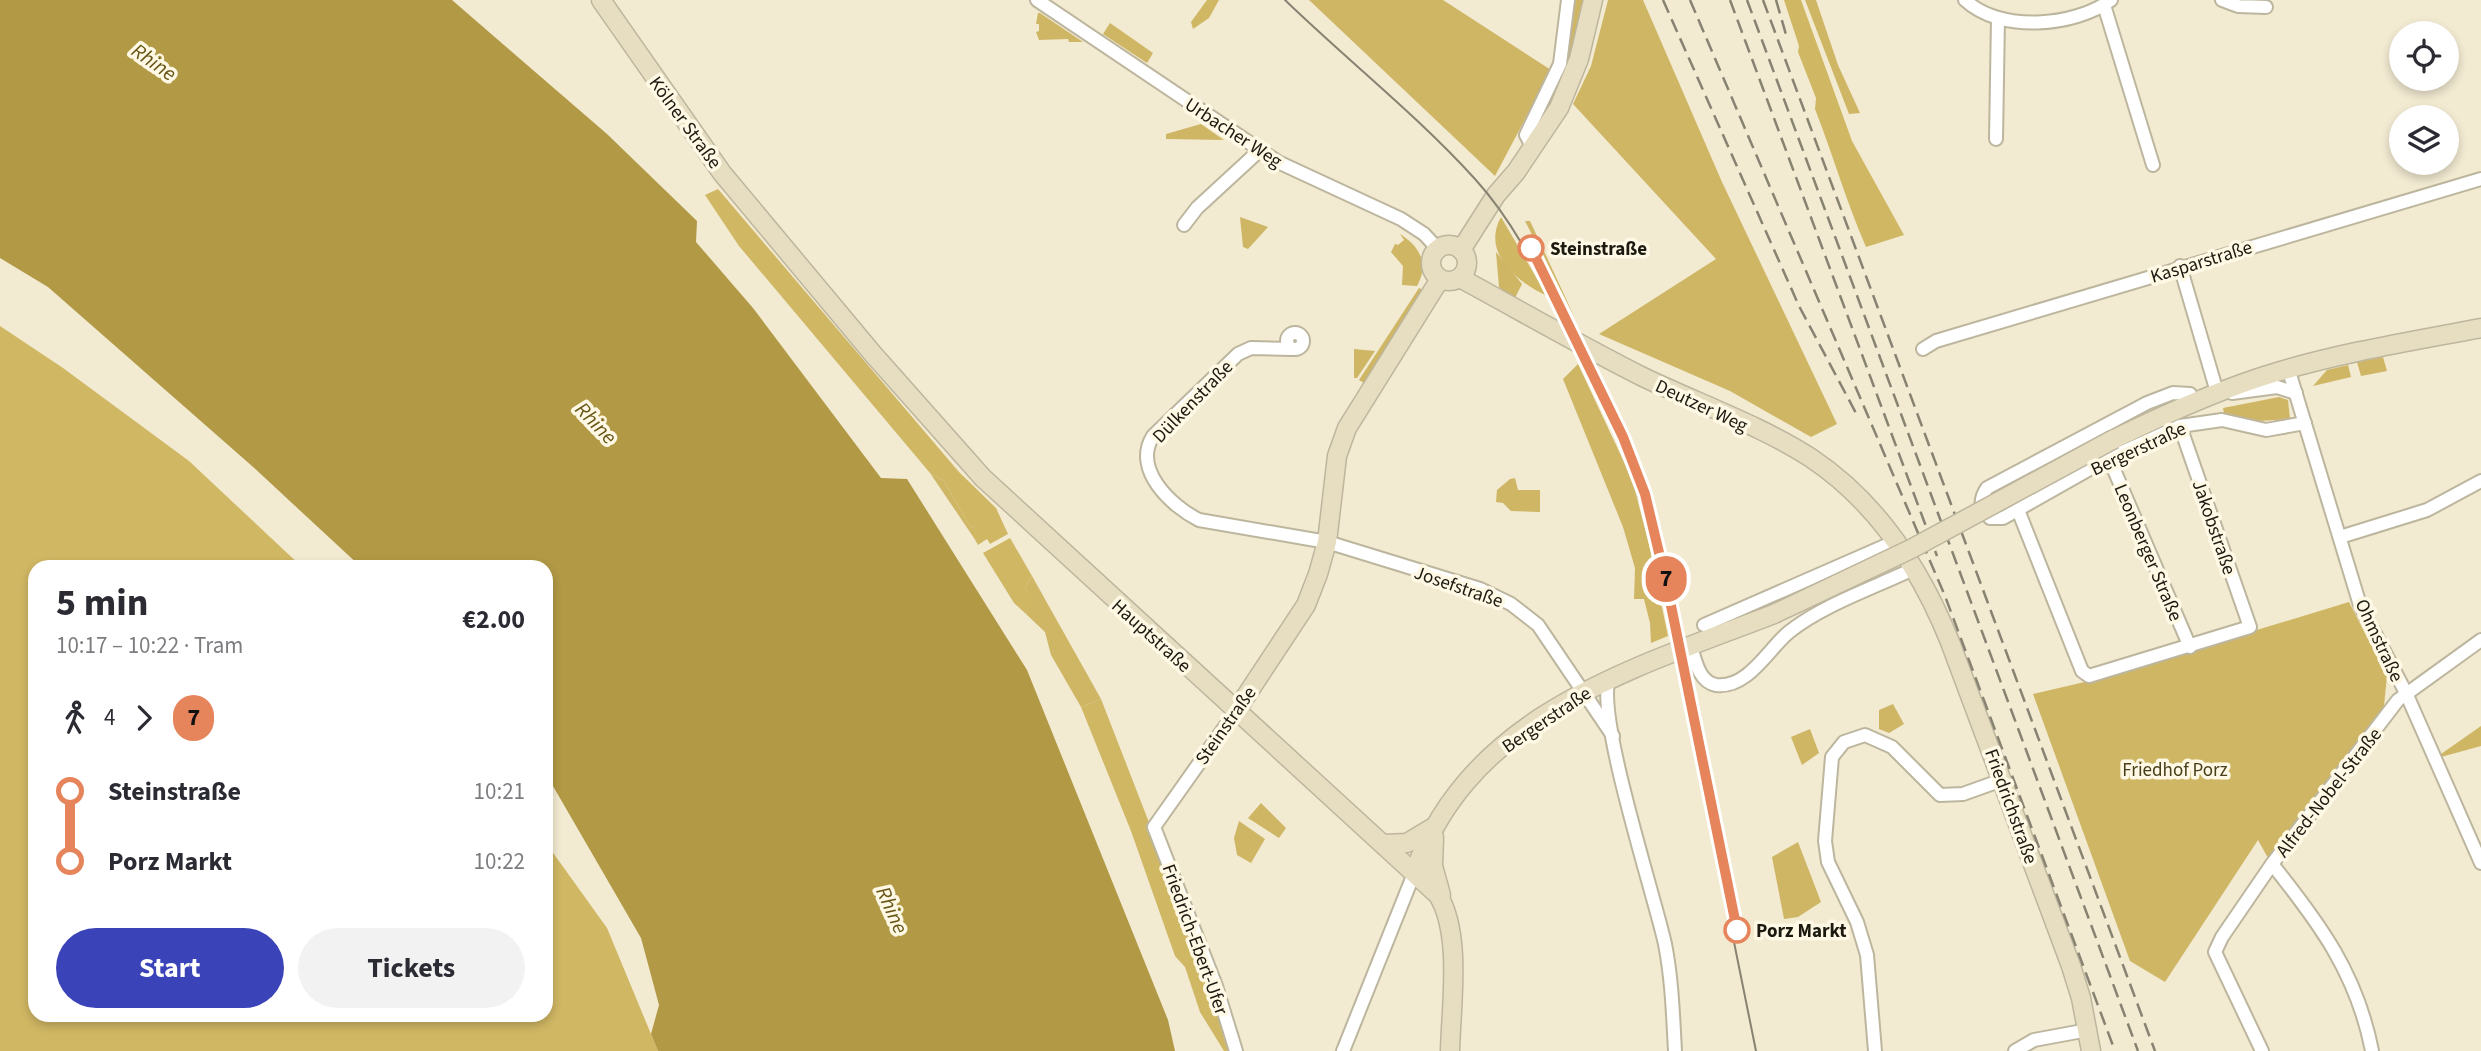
<!DOCTYPE html>
<meta charset="utf-8">
<style>
:root{--surface:#fff;--page:#f2f2f3;--text:#2b2b33;--muted:#7c7c81;--accent:#3a44b8}
body{margin:0;font-family:"Source Sans 3",sans-serif;background:var(--page);color:var(--text);height:100vh;display:flex;flex-direction:column;font-size:26px;white-space:nowrap}
*{box-sizing:border-box;margin:0}
p{font-size:23px;color:var(--muted)}
.icon{flex:none;width:38px;height:38px;fill:none;stroke:currentColor;stroke-width:2;stroke-linecap:round;stroke-linejoin:round}
.map{position:relative;flex:1;overflow:hidden}
.side{position:absolute;left:28px;top:560px;width:525px;height:462px;display:flex;flex-direction:column;background:var(--surface);border-radius:21px;box-shadow:0 4px 10px #0003}
.side>*{flex:none}
.badge{padding:0 14px;border-radius:23px;font-size:24px;line-height:46px}
.tools{position:absolute;left:2389px;top:21px;display:grid;gap:14px}
.tools a{display:grid;place-items:center;width:70px;height:70px;border-radius:50%;background:var(--surface);box-shadow:0 4px 10px #0003;font-size:35px}
.map>.badge{position:absolute;translate:-50% -50%;box-shadow:0 0 0 4px #fff}
.legs{display:flex;align-items:center;gap:10px;height:77px;padding:0 28px;font-size:23px}
.legs p{margin-inline-start:auto}
.head{display:flex;align-items:center;justify-content:space-between;height:119px;padding:0 28px}
h1{font-size:38px;font-weight:700;line-height:52px}
.button{display:flex;gap:14px;margin-top:auto;padding:14px 28px}
.button a{flex:1;height:80px;border-radius:42px;background:var(--accent);color:#fff;font-size:28px;font-weight:700;line-height:80px;text-align:center}
.button a+a{background:var(--page);color:var(--text)}
ul{padding:0 28px;list-style:none}
li{display:flex;align-items:center;gap:24px;height:70px;font-size:26px}
li i{display:grid;place-items:center;width:10px;height:100%;margin:0 9px;background:currentColor}
li i::after{content:'';width:18px;height:18px;margin:-9px;border:5px solid;border-radius:50%;background:var(--surface)}
li p{margin-inline-start:auto}
li:first-child i{background:linear-gradient(#0000 50%,currentColor 0)}
li:last-child i{background:linear-gradient(currentColor 50%,#0000 0)}
.map>svg:first-child{display:block}
.green{fill:#cfb665}
.forest{fill:#d0b764}
.water{fill:#b19945}
.lines{fill:none;stroke-linecap:round;stroke-linejoin:round}
.street-casing{stroke:#bdb69e;stroke-width:16}
.secondary-casing{stroke:#bdb69e;stroke-width:21}
.street{stroke:#fff;stroke-width:12}
.secondary{stroke:#e7dec1;stroke-width:18}
.tram{stroke:#878271;stroke-width:2}
.rail{stroke:#878271;stroke-width:2.5;stroke-dasharray:14 7;stroke-linecap:butt}
.secondary-bridge-casing{stroke:#bdb69e;stroke-width:21;stroke-linecap:butt}
.secondary-bridge{stroke:#e7dec1;stroke-width:18}
.line-1-casing{stroke:#fff;stroke-width:16}
.line-1{stroke:#e6855c;stroke-width:10}
.stop-1-dot{fill:#fff;stroke:#e6855c;stroke-width:3.5}
.labels{text-anchor:middle;stroke-width:7;stroke-linejoin:round;paint-order:stroke}
.street-label{font-size:19px;fill:#1b1910;stroke:#fef8e4}
.stop-label{font-size:19px;font-weight:bold;fill:#1b1910;stroke:#fef8e4;text-anchor:start}
.park-label{font-size:19px;fill:#493e1a;stroke:#fef8e4}
.water-label{font-size:21px;font-style:italic;fill:#675516;stroke:#fef8e4}
</style>
<div class="map">
<svg width="2481" height="1051" viewBox="0 0 2481 1051">
<rect width="100%" height="100%" fill="#f2ead1"/>
<g class="green">
<polygon points="1309,0 1443,0 1551,70 1495,176"/>
<polygon points="1569,0 1584,0 1573,53 1546,112 1542,111 1554,88"/>
<polygon points="1608,0 1643,0 1722,182 1837,424 1811,437 1730,391 1599,334 1716,259 1573,104 1591,66"/>
<polygon points="1805,0 1816,0 1838,65 1860,113 1849,114"/>
<polygon points="1038,13 1040,13 1083,42 1069,42 1068,39 1039,40 1036,32 1039,31 1039,24 1036,24"/>
<polygon points="1110,23 1153,53 1147,63 1103,34"/>
<polygon points="1201,124 1224,140 1166,139 1166,134"/>
<polygon points="1240,217 1268,227 1248,249 1243,247"/>
<polygon points="1525,221 1530,221 1574,316"/>
<path d="M1400,234C1421,247 1429,265 1417,286L1402,285L1403,266L1391,252L1395,244L1398,245L1404,240Z"/>
<polygon points="1496,252 1522,284 1514,300 1499,287"/>
<polygon points="1419,288 1423,290 1364,383 1359,380"/>
<polygon points="1354,349 1375,351 1357,378 1354,378"/>
<polygon points="2383,357 2387,371 2361,376 2357,362"/>
<polygon points="1578,364 1632,479 1649,544 1668,636 1651,643 1650,623 1644,599 1634,599 1635,568 1623,527 1563,379"/>
<polygon points="2348,365 2351,377 2313,386 2327,370"/>
<polygon points="2279,397 2288,400 2290,419 2259,421 2224,413 2223,408"/>
<polygon points="930,473 944,481 968,523 974,528 974,538"/>
<polygon points="1515,478 1518,490 1540,490 1540,512 1511,511 1503,503 1496,502 1497,490 1510,479"/>
<polygon points="1032,576 1101,699 1081,707 1051,655 1045,632 1026,614 1032,599 1025,588"/>
<polygon points="2349,602 2387,676 2384,706 2268,858 2258,840 2165,982 2130,961 2033,694 2089,681"/>
<polygon points="1893,704 1904,724 1889,733 1879,729 1879,710"/>
<polygon points="2481,726 2481,746 2441,757 2441,754"/>
<polygon points="1810,729 1819,753 1802,765 1791,737"/>
<polygon points="1261,803 1286,828 1279,838 1248,818"/>
<polygon points="1239,821 1265,839 1251,863 1237,855 1234,838"/>
<polygon points="1798,842 1821,902 1798,917 1784,919 1772,857"/>
</g>
<g class="forest">
<polygon points="1207,0 1219,0 1209,18 1193,29 1191,22"/>
<path d="M1784,0H1801L1852,141L1904,235L1866,247C1846,201 1833,155 1815,109L1816,98L1798,52L1799,46Z"/>
<polygon points="718,189 959,472 996,508 1008,534 990,544 987,539 978,545 974,538 974,528 968,523 944,481 930,473 739,246 705,195"/>
<path d="M1501,217L1547,296C1517,282 1481,253 1501,217Z"/>
<polygon points="0,326 63,368 189,461 302,567 35,567 35,1015 546,1015 546,843 607,928 658,1051 0,1051"/>
<polygon points="1010,538 1032,576 1025,588 1033,599 1026,614 1014,603 983,553"/>
<polygon points="1101,699 1185,915 1233,1051 1224,1051 1200,1012 1185,967 1175,956 1131,831 1081,707"/>
</g>
<polygon class="water" points="0,0 452,0 607,134 697,221 696,242 753,308 881,478 907,479 1027,670 1168,1020 1175,1051 658,1051 651,1034 659,1005 641,938 546,774 546,567 361,567 252,466 48,287 0,258"/>
<g class="lines">
<g class="street-casing">
<g id="street">
<polyline points="1037,0 1278,162 1401,219 1424,234 1438,249"/>
<path d="M1965,0C2000,33 2074,27 2111,0"/>
<polyline points="2222,0 2238,6 2266,7"/>
<polyline points="2104,5 2153,165"/>
<polyline points="1996,139 1998,18"/>
<polyline points="1533,148 1526,135 1560,64 1568,0"/>
<polyline points="1184,225 1197,208 1260,150"/>
<polyline points="2180,266 2217,392"/>
<circle cx="1295" cy="341" r="8"/>
<path d="M1291,349L1251,348L1238,354L1153,436C1132,469 1171,506 1199,520L1327,542L1480,589L1511,604L1538,625L1613,736"/>
<polyline points="1923,349 1936,341 2481,179"/>
<polyline points="2288,368 2360,605 2406,693 2481,863"/>
<polyline points="2232,393 2277,387 2296,393"/>
<path d="M2200,399L2194,401L2190,394L2173,393L2147,403L1987,488C1979,500 1980,508 1990,518H2003L2109,458L2180,426L2222,420L2266,430L2305,423"/>
<polyline points="2109,458 2190,647"/>
<polyline points="2018,510 2082,671 2089,676 2250,627 2180,426"/>
<polyline points="2340,537 2427,510 2481,481"/>
<polyline points="1704,625 1896,541"/>
<path d="M1691,646C1695,660 1699,682 1716,685C1748,689 1769,648 1789,632C1822,605 1876,587 1915,568"/>
<path d="M1609,679C1596,717 1654,894 1665,944C1672,980 1673,1015 1675,1051"/>
<polyline points="1236,711 1154,827 1216,986 1236,1051"/>
<path d="M2272,864C2320,924 2357,974 2372,1051"/>
<polyline points="1343,1051 1415,871"/>
<polyline points="1875,1051 1867,955 1857,922 1828,862 1825,841 1832,757 1844,742 1865,735 1892,747 1940,795 1963,794 2002,780"/>
<polyline points="2015,1051 2034,1040 2088,1030"/>
<polyline points="2262,1051 2215,952 2222,937 2272,864 2398,700 2481,640"/>
</g>
</g>
<g class="secondary-casing">
<g id="secondary">
<path d="M601,0L722,173L873,354L983,478L1438,895C1462,934 1451,1006 1450,1051"/>
<circle cx="1449" cy="263" r="18"/>
<polyline points="1461,250 1496,195 1516,172 1559,108 1579,59 1593,0"/>
<path d="M1460,278C1521,311 1581,346 1643,377C1695,402 1764,427 1811,458C1877,502 1921,570 1950,642L2071,966L2081,998L2091,1051"/>
<path d="M2114,439C2167,413 2220,389 2277,372C2344,352 2413,341 2481,328"/>
<polyline points="1236,711 1306,605 1318,574 1327,542 1337,456 1347,428 1440,279"/>
<polyline points="1434,837 1433,866 1441,895"/>
<polyline points="1384,844 1407,843 1432,828"/>
<path d="M1415,871C1470,714 1635,668 1774,614"/>
</g>
</g>
<use href="#street" class="street"/>
<use href="#secondary" class="secondary"/>
<path class="tram" d="M1285,0C1347,60 1417,115 1475,179C1514,222 1538,272 1564,324C1603,403 1638,479 1658,566L1756,1051"/>
<g class="rail">
<polyline points="1663,0 1799,306 1857,415"/>
<polyline points="1690,0 1945,596 2115,1051"/>
<polyline points="1730,0 1937,556"/>
<polyline points="1747,0 2138,1051"/>
<polyline points="1763,0 2155,1051"/>
<polyline points="1776,0 1787,38"/>
</g>
<g class="secondary-bridge-casing">
<polyline id="secondary-bridge" points="1774,614 1911,549 2114,439"/>
</g>
<use href="#secondary-bridge" class="secondary-bridge"/>
</g>
<g class="lines">
<g class="line-1-casing">
<polyline id="line-1" points="1531,248 1623,437 1645,494 1667,586 1737,930"/>
</g>
<use href="#line-1" class="line-1"/>
</g>
<g class="stop-1-dot">
<circle cx="1531" cy="248" r="12"/>
<circle cx="1737" cy="930" r="12"/>
</g>
<g class="labels">
<g class="street-label">
<text transform="translate(686 122) rotate(54)" y="7">Kölner Straße</text>
<text transform="translate(1234 132) rotate(33)" y="7">Urbacher Weg</text>
<text transform="translate(2201 261) rotate(-17)" y="7">Kasparstraße</text>
<text transform="translate(1192 401) rotate(-46)" y="7">Dülkenstraße</text>
<text transform="translate(1702 405) rotate(25)" y="7">Deutzer Weg</text>
<text transform="translate(2138 448) rotate(-25)" y="7">Bergerstraße</text>
<text transform="translate(2215 527) rotate(71)" y="7">Jakobstraße</text>
<text transform="translate(2149 552) rotate(67)" y="7">Leonberger Straße</text>
<text transform="translate(1459 586) rotate(19)" y="7">Josefstraße</text>
<text transform="translate(1152 635) rotate(42)" y="7">Hauptstraße</text>
<text transform="translate(2380 640) rotate(65)" y="7">Ohmstraße</text>
<text transform="translate(1546 719) rotate(-34)" y="7">Bergerstraße</text>
<text transform="translate(1225 725) rotate(-55)" y="7">Steinstraße</text>
<text transform="translate(2328 792) rotate(-52)" y="7">Alfred-Nobel-Straße</text>
<text transform="translate(2012 806) rotate(70)" y="7">Friedrichstraße</text>
<text transform="translate(1196 939) rotate(70)" y="7">Friedrich-Ebert-Ufer</text>
</g>
<g class="stop-label">
<text x="1550" y="255">Steinstraße</text>
<text x="1756" y="937">Porz Markt</text>
</g>
<g class="park-label">
<text x="2175" y="776">Friedhof Porz</text>
</g>
<g class="water-label">
<text transform="translate(154 62) rotate(35)" y="7">Rhine</text>
<text transform="translate(596 423) rotate(46)" y="7">Rhine</text>
<text transform="translate(892 910) rotate(66)" y="7">Rhine</text>
</g>
</g>
</svg>
<div class="tools">
<a><svg class="icon" aria-label="locate" viewBox="0 0 24 24"><circle cx="12" cy="12" r="6"/><path d="M12 2v4M12 18v4M2 12h4M18 12h4"/></svg></a>
<a><svg class="icon" aria-label="layers" viewBox="0 0 24 24"><path d="M12 4l9 5-9 5-9-5zM3 14l9 5 9-5"/></svg></a>
</div>
<b class="badge" style="left:1666px;top:579px;background:#e6855c;color:#111">7</b>
<section class="side">
<div class="head"><div><h1>5 min</h1><p>10:17 – 10:22 · Tram</p></div><b>€2.00</b></div>
<div class="legs"><svg class="icon" aria-label="walk" viewBox="0 0 24 24"><circle cx="13" cy="4" r="2"/><path d="M13 8l-2 6 4 7M11 14l-3 7M7 12l3-4h3l4 4"/></svg>4<svg class="icon" aria-label="forward" viewBox="0 0 24 24"><path d="M9 5l7 7-7 7"/></svg><b class="badge" style="background:#e6855c;color:#111">7</b></div>
<ul>
<li><i style="color:#e6855c"></i><b>Steinstraße</b><p>10:21</p></li>
<li><i style="color:#e6855c"></i><b>Porz Markt</b><p>10:22</p></li>
</ul>
<div class="button"><a>Start</a><a>Tickets</a></div>
</section>
</div>
